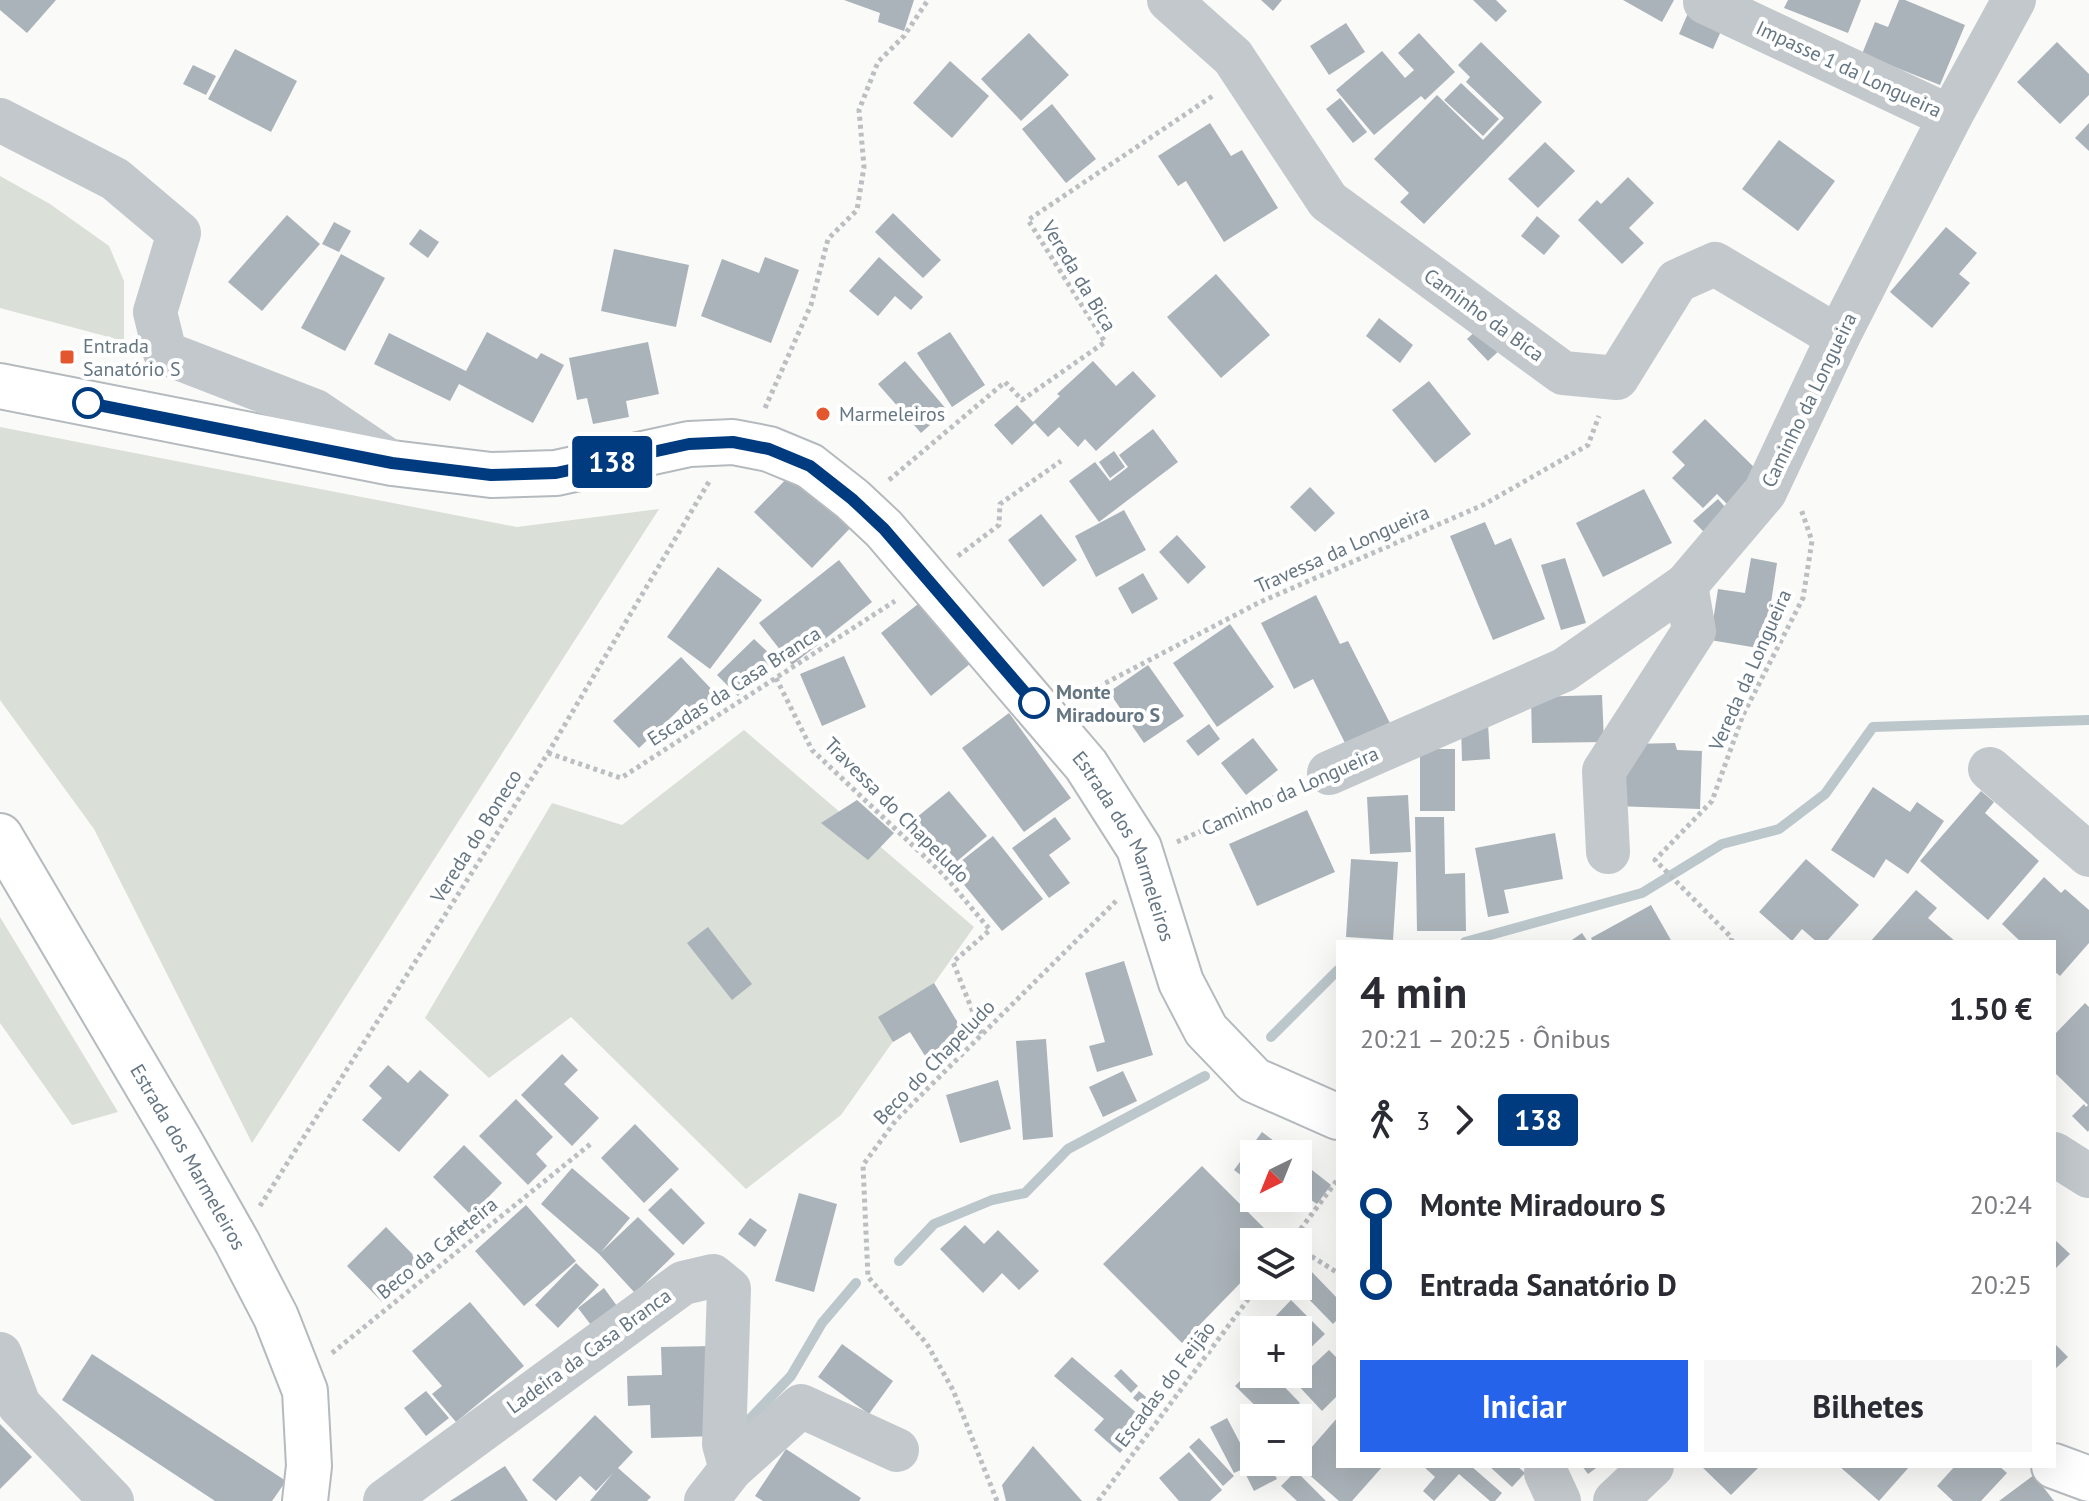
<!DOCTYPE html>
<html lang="pt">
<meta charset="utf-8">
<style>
:root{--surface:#fff;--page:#f7f7f7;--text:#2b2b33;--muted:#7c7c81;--accent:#2563eb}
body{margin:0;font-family:"PT Sans",sans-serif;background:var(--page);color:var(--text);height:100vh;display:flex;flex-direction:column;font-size:30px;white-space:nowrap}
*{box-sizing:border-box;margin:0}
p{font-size:26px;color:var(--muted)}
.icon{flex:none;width:44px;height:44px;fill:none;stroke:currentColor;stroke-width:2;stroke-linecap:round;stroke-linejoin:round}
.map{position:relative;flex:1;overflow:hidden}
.sheet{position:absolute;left:1336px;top:940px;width:720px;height:528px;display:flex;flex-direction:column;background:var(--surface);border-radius:0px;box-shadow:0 8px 32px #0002}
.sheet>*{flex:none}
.badge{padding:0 16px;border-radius:6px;font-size:28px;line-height:52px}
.needle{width:52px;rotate:223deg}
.tools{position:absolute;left:1240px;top:1140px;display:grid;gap:16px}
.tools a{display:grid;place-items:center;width:72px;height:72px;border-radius:0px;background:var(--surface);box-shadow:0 8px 32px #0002;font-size:40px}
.map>.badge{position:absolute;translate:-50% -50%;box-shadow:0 0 0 4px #fff}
.legs{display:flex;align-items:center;gap:12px;height:88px;padding:0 24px;font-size:26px}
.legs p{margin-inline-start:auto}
.summary{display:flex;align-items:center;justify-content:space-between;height:136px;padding:0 24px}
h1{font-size:44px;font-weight:600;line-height:60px}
.button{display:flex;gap:16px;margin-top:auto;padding:16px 24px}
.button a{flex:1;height:92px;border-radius:0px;background:var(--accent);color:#fff;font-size:32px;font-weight:600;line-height:92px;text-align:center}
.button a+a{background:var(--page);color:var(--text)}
ul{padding:0 24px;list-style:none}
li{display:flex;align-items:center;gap:28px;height:80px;font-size:30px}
li i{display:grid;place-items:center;width:12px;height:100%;margin:0 10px;background:currentColor}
li i::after{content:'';width:20px;height:20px;margin:-10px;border:6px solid;border-radius:50%;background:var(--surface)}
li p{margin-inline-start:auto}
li:first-child i{background:linear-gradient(#0000 50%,currentColor 0)}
li:last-child i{background:linear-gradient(currentColor 50%,#0000 0)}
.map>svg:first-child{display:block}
.green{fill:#dadfd7}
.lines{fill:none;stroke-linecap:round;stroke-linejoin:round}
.stream{stroke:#bbc7cb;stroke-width:10}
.building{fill:#aab3b9}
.major-casing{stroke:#b5babe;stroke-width:48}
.path{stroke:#bbbfc2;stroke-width:5;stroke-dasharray:4 4;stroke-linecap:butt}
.minor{stroke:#c3c8cc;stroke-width:44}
.major{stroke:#fff;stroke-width:44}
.line-1-casing{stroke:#fff;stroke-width:18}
.line-1{stroke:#003b80;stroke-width:12}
.poi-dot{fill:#e4572e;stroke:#fff;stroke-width:3}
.stop-1-dot{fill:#fff;stroke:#003b80;stroke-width:4}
.labels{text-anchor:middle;stroke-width:8;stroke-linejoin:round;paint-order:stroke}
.street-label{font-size:20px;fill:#657683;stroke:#fff}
.poi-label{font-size:20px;fill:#657683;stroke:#fff;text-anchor:start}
.stop-label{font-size:20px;font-weight:bold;fill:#657683;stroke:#fff;text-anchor:start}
</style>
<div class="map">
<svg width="2089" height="1501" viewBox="0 0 2089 1501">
<rect width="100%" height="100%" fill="#fafaf8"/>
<g class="green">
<polygon points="0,176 50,204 109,246 124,281 124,341 0,308"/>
<polygon points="0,427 517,527 659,509 252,1143 94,829 0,700"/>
<polygon points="744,730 974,927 841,1115 746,1189 571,1017 489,1078 425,1018 552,803 622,825"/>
<polygon points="0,917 118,1112 72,1125 0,1023"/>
</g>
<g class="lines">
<g class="stream">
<polyline points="1465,942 1642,893 1722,844 1779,829 1825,794 1873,727 2089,720"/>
<polyline points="1271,1037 1338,970"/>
<polyline points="899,1261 934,1224 992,1200 1025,1193 1068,1149 1205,1076"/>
<polyline points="747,1422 791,1376 822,1323 856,1283"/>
</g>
</g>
<g class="building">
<polygon points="0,0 56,0 27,33 0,10"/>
<polygon points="844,0 914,0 904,31 878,22 880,13"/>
<polygon points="1261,0 1282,0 1273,11"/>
<polygon points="1473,0 1496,0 1507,11 1496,22"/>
<polygon points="1623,0 1674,0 1662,22"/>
<polygon points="1788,0 1861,0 1848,33 1784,8"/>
<polygon points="1899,0 1905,0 1965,25 1940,85 1862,54 1875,22 1888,27"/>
<polygon points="1692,4 1726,20 1713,49 1679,34"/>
<polygon points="1346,23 1365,52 1329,75 1310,46"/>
<polygon points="1029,33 1069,75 1021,121 981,79"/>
<polygon points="1419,33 1455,72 1425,100 1421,96 1374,135 1336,90 1382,51 1405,78 1414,70 1398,53"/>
<polygon points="1481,42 1542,102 1424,224 1400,202 1409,193 1374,159 1437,95 1483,140 1504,118 1466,82 1470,77 1458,65"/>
<polygon points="2057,42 2089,74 2089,95 2060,124 2017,82"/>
<polygon points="235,49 297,81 271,132 208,99"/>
<polygon points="950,61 989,96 952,138 913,103"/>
<polygon points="193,65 216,76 206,95 183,84"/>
<polygon points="1461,83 1499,119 1483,136 1444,100"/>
<polygon points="1340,98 1367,132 1353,143 1326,109"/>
<polygon points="1052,104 1096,159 1066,183 1022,129"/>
<polygon points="1210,123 1231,156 1242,150 1278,208 1224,242 1186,181 1178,186 1158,156"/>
<polygon points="2089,123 2089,151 2075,138"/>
<polygon points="1779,140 1835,181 1798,231 1742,189"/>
<polygon points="1545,142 1575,171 1538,208 1508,179"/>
<polygon points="1628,177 1654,203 1629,228 1644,243 1622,264 1578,220 1597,200 1601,204"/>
<polygon points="893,213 941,260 923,278 875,232"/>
<polygon points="287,215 320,244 262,311 228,282"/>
<polygon points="1537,216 1560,236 1544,255 1521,236"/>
<polygon points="334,222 351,231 339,252 322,244"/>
<polygon points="1946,227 1977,253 1959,274 1970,283 1932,328 1890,292"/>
<polygon points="420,229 439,242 428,258 409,244"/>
<polygon points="614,249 689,265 676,327 601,311"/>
<polygon points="341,254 385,278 345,351 301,328"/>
<polygon points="765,257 799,270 771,343 701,316 722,259 759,273"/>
<polygon points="879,257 923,297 911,310 895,296 878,316 849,291"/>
<polygon points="1216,274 1270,335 1221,378 1167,317"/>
<polygon points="1379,318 1413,345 1400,363 1366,336"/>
<polygon points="1481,326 1502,348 1488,361 1467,339"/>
<polygon points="487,332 537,359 541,353 564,365 533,423 459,384 450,401 374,364 389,333 466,371"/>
<polygon points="950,332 985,385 952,407 917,353"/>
<polygon points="648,342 659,394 626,401 629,417 593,424 587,398 577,400 569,358"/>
<polygon points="905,361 947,410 921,433 878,384"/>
<polygon points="1093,361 1116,386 1133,371 1156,396 1096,451 1085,439 1078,447 1059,427 1048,437 1035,423 1012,445 994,425 1017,405 1033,422 1060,396 1057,394"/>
<polygon points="1429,381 1471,434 1435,463 1392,410"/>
<polygon points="1705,419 1764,477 1732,509 1717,494 1703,508 1672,478 1685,465 1672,452"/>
<polygon points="1153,429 1178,462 1099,522 1069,481 1095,462 1110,481 1128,467 1119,455"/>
<polygon points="1114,451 1125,467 1110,478 1099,462"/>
<polygon points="801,464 858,520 812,568 754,512"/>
<polygon points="1310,487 1335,513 1315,532 1290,507"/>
<polygon points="1644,489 1672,543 1603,577 1576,523"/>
<polygon points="1718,499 1732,515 1708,536 1693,521"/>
<polygon points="1124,510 1146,550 1096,577 1075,536"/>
<polygon points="1041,514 1077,560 1043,587 1008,540"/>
<polygon points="1485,522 1495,545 1511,538 1545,619 1493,640 1450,536"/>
<polygon points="1177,535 1206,567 1188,584 1159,552"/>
<polygon points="1565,558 1586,623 1561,630 1541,565"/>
<polygon points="1751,558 1777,563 1764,649 1710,640 1718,589 1745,593"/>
<polygon points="839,560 872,602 792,665 759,623"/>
<polygon points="718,567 762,600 710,669 667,637"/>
<polygon points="1143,573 1158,599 1132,614 1118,588"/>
<polygon points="1316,595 1340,644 1348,641 1392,727 1348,749 1313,679 1294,689 1261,623"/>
<polygon points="922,601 971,663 931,696 881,633"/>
<polygon points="1230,624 1274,687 1217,727 1173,663"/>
<polygon points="754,639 775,659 738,696 717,675"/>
<polygon points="844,656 866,707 822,726 800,674"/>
<polygon points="681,657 717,695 696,715 685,704 639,748 613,721"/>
<polygon points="1148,665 1184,716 1144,743 1109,692"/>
<polygon points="1602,695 1604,742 1532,743 1531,697"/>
<polygon points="1009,713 1071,798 1024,832 962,748"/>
<polygon points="1488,723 1490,759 1462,761 1461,725"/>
<polygon points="1209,724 1220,739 1198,756 1186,741"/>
<polygon points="1253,738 1278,770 1246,795 1221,763"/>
<polygon points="1675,743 1677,750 1702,751 1700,809 1614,806 1628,744"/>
<rect x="1420" y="749" width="35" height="62"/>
<polygon points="1873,787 1910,812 1917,802 1944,821 1908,874 1886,859 1874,878 1831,850"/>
<polygon points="949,791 987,836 949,868 911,822"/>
<polygon points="1981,791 1994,802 1985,813 2039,861 1988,920 1920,861"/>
<polygon points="1408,795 1411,852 1370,854 1367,797"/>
<polygon points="857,800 894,833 868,860 821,823"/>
<polygon points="1307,810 1335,872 1257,906 1229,844"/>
<polygon points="1055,817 1071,839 1049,855 1070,883 1049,898 1012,848"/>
<polygon points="1415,817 1444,817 1445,874 1465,873 1466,931 1417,931"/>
<polygon points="1555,833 1563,879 1504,890 1509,913 1488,917 1475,848"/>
<polygon points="993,836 1043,899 1002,931 951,869"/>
<polygon points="1351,859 1398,862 1393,940 1346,937"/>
<polygon points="1806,859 1859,905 1826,942 1817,942 1802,929 1792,941 1759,912"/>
<polygon points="2044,877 2061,893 2065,889 2089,910 2089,943 2060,976 2054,971 2054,942 2021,942 2002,924"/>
<polygon points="1916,890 1937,908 1928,918 1956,942 1870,942"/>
<polygon points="1651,905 1672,942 1593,942 1591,938"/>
<polygon points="708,927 752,984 732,1000 687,943"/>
<polygon points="1582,933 1588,942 1569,942"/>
<polygon points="1124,961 1153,1055 1097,1072 1089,1046 1105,1042 1085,973"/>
<polygon points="934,983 964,1033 925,1056 910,1032 893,1042 878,1017"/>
<polygon points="2085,1003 2089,1007 2089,1130 2088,1132 2072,1116 2084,1104 2086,1107 2088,1105 2054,1072 2054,1035"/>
<polygon points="1046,1039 1053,1137 1023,1140 1016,1041"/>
<polygon points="562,1054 578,1070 564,1084 599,1118 572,1146 521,1095"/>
<polygon points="388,1065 408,1083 420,1070 449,1095 399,1152 362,1120 382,1098 369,1086"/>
<polygon points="1123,1071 1137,1101 1103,1117 1089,1087"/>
<polygon points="998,1080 1011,1129 960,1143 946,1095"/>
<polygon points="516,1099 553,1137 536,1154 547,1166 528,1185 479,1136"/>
<polygon points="635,1124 679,1169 644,1203 601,1158"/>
<polygon points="1262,1132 1291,1154 1254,1154 1254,1185 1234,1170"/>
<polygon points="464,1145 502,1183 471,1215 433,1177"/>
<polygon points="1298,1159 1331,1185 1317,1204 1302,1194 1288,1211 1271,1198 1298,1198"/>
<polygon points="1202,1166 1265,1229 1255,1240 1257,1242 1254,1242 1254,1269 1182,1343 1103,1264"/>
<polygon points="572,1168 630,1218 601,1252 638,1217 675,1254 635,1293 599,1254 541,1204"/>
<polygon points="671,1188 705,1223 683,1245 648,1210"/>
<polygon points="799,1193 837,1204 814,1292 775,1281"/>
<polygon points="526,1205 576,1261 524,1306 475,1251"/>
<polygon points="750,1218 767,1230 755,1247 738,1234"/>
<polygon points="965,1225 984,1244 998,1230 1039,1271 1019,1290 1002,1273 983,1293 940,1249"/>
<polygon points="386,1227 421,1263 382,1302 347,1266"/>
<polygon points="2054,1239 2070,1254 2054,1270"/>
<polygon points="576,1263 599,1285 558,1328 535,1305"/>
<polygon points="1309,1269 1338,1299 1338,1319 1333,1324 1298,1288 1298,1280"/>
<polygon points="604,1288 617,1306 591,1325 578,1308"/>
<polygon points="1291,1300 1325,1334 1304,1354 1298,1348 1298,1330 1280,1330 1271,1321"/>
<polygon points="470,1302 524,1366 456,1422 432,1394 442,1386 412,1351"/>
<polygon points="2054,1343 2068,1357 2054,1370"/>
<polygon points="842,1344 893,1381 869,1414 818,1377"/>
<polygon points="713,1346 716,1436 651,1438 650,1405 628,1406 627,1376 662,1375 661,1347"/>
<polygon points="1329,1350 1338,1359 1338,1395 1322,1411 1295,1382"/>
<polygon points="92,1354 286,1481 272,1501 215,1501 62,1400"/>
<polygon points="1072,1357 1147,1422 1120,1453 1094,1430 1104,1419 1054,1376"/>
<polygon points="1254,1367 1254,1374 1272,1374 1300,1403 1285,1418 1268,1418 1235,1386"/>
<polygon points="1121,1369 1138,1386 1131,1393 1114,1376"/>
<polygon points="426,1391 449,1418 426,1436 404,1408"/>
<polygon points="1139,1391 1158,1407 1152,1414 1133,1398"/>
<polygon points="595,1415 633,1452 618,1468 651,1497 647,1501 590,1501 613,1473 596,1491 580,1476 556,1501 532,1480"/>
<polygon points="1338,1417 1338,1466 1383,1466 1352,1501 1339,1501 1297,1464"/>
<polygon points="1227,1418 1249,1460 1254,1458 1254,1462 1268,1462 1277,1479 1254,1491 1243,1469 1234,1473 1210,1427"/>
<polygon points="0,1424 32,1457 0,1489"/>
<polygon points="1199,1438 1234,1476 1223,1486 1189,1447"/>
<polygon points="1033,1446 1082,1501 1006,1501 1002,1485"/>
<polygon points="786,1449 861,1498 859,1501 763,1501 755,1496"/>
<polygon points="1189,1452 1222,1490 1210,1501 1179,1501 1159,1478"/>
<polygon points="505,1466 528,1501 450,1501"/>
<polygon points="1423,1466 1471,1466 1502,1493 1495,1501 1490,1501 1459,1474 1434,1501 1423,1491 1435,1477"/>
<polygon points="1489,1466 1517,1466 1525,1473 1512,1487"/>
<polygon points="1582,1466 1599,1466 1588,1474"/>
<polygon points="1701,1466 1760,1466 1731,1495"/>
<polygon points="1839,1466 1910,1466 1879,1501"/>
<polygon points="1955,1466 1999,1466 2007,1473 1981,1501 1953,1501 1937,1486"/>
<polygon points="1296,1471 1326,1501 1297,1501 1281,1486"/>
<polygon points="2034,1475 2054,1501 1999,1501"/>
</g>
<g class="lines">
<g class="major-casing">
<g id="major">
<path id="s1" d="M0,386L392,463L491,475L556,473L689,444L733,442L769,449L810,466L852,499L884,529L1086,765L1139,848L1181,982L1206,1030L1254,1080L1338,1117"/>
<path id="s2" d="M0,836L178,1138L237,1242L276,1317L305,1391L309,1466L305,1501"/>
<polyline points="2054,1466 2089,1479"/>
</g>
</g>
<g class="path">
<polyline points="765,408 811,305 828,239 857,210 864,167 859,110 878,62 904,36 928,0"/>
<polyline points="889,480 1005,382 1022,400 1105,342 1028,220 1214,95"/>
<polyline points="958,556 999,525 1000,504 1061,461"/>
<polyline points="776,678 812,750 944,875 990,930 953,962 982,1035"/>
<polyline points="1077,698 1258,603 1483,505 1588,445 1599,416"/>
<polyline points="548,753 621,778 895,601"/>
<polyline points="1177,842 1295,788"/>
<polyline points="1731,942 1732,938 1655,860 1712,801 1743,715 1803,598 1812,541 1801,509"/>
<polyline points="260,1206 548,753 710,480"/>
<polyline points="1291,1242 1338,1179"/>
<polyline points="1298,1248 1338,1273"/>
<polyline points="332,1353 593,1142"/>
<polyline points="997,1501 953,1390 927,1344 868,1277 863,1165 896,1120 1116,901"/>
<polyline points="1098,1501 1258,1286"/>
</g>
<g class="minor">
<polyline points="1169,0 1233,57 1328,201 1563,373 1617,378 1677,281 1715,264 1838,337"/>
<polyline points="1705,2 1950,117"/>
<polyline points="0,120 115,179 179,233 155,312 165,353 315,411 392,463"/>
<polyline points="1990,769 2089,855"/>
<polyline points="1329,773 1564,670 1686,585 1765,492 1838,337 1950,117 2014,0"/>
<polyline points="1608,852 1604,771 1694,631 1686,585"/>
<polyline points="2054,1154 2089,1176"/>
<polyline points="0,1354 19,1405 112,1501"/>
<polyline points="1546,1473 1559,1501"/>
<polyline points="385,1501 683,1283 713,1276 729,1289 724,1444 731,1469"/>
<polyline points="706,1501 731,1469 801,1406 897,1450"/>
<polyline points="1615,1501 1652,1466"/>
</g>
<use href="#major" class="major"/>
</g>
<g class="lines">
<g class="line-1-casing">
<polyline id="line-1" points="88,403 392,463 491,475 556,473 689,444 733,442 769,449 810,466 852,499 884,529 1034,703"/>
</g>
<use href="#line-1" class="line-1"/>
</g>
<g class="poi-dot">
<rect x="59" y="349" width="16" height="16" rx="4"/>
<circle cx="823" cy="414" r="8"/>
</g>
<g class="stop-1-dot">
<circle cx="88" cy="403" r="14"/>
<circle cx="1034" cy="703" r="14"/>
</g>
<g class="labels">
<g class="street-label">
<text transform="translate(1849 69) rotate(25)" y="7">Impasse 1 da Longueira</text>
<text transform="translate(1079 276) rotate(59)" y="7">Vereda da Bica</text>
<text transform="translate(1484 315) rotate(36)" y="7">Caminho da Bica</text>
<text transform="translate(1809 400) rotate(-64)" y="7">Caminho da Longueira</text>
<text transform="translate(1342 549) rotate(-24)" y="7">Travessa da Longueira</text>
<text transform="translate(1750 670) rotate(-66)" y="7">Vereda da Longueira</text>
<text transform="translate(734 686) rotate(-33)" y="7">Escadas da Casa Branca</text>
<text transform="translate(1290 791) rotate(-24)" y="7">Caminho da Longueira</text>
<text transform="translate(897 810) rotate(45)" y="7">Travessa do Chapeludo</text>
<text transform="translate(476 836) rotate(-58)" y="7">Vereda do Boneco</text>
<text dy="7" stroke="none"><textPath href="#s1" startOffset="1324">Estrada dos Marmeleiros</textPath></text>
<text transform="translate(934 1062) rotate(-46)" y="7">Beco do Chapeludo</text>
<text dy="7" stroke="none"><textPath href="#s2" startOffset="372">Estrada dos Marmeleiros</textPath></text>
<text transform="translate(437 1248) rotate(-39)" y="7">Beco da Cafeteira</text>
<text transform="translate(589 1351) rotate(-36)" y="7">Ladeira da Casa Branca</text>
<text transform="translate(1165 1384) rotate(-53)" y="7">Escadas do Feijão</text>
</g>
<g class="poi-label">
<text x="83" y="353">Entrada<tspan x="83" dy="23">Sanatório S</tspan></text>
<text x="839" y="421">Marmeleiros</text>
</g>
<g class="stop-label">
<text x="1056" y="699">Monte<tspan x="1056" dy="23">Miradouro S</tspan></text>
</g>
</g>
</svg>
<div class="tools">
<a><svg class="needle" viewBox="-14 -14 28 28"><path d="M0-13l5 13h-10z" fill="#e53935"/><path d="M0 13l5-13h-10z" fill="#7c7c81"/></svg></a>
<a><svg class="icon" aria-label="layers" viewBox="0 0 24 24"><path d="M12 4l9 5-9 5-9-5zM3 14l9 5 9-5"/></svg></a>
<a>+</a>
<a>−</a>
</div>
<b class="badge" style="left:612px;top:462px;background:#003b80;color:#fff">138</b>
<section class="sheet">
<div class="summary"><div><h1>4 min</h1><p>20:21 – 20:25 · Ônibus</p></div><b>1.50 €</b></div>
<div class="legs"><svg class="icon" aria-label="walk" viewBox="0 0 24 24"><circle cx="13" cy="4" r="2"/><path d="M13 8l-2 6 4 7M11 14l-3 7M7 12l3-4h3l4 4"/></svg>3<svg class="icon" aria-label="forward" viewBox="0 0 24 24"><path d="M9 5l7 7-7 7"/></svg><b class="badge" style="background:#003b80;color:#fff">138</b></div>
<ul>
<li><i style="color:#003b80"></i><b>Monte Miradouro S</b><p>20:24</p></li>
<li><i style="color:#003b80"></i><b>Entrada Sanatório D</b><p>20:25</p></li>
</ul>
<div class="button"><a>Iniciar</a><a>Bilhetes</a></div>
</section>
</div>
